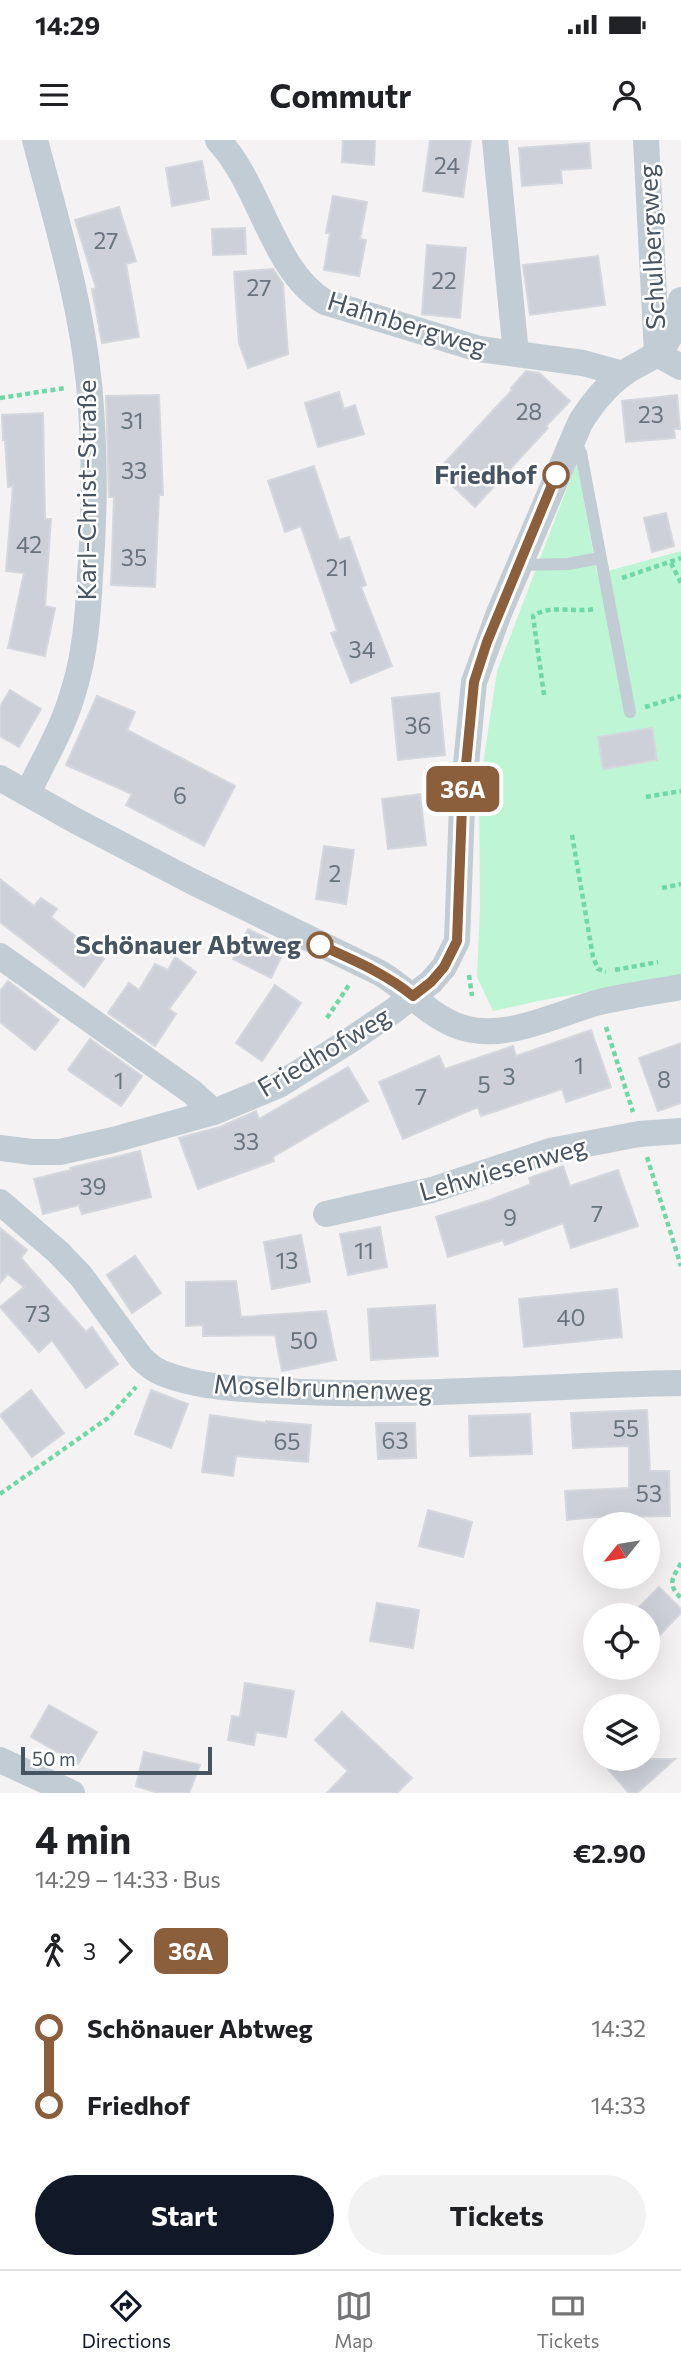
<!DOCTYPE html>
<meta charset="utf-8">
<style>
:root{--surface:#fff;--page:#f2f2f2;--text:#202124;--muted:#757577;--line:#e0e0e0;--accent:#111827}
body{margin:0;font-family:Commissioner,sans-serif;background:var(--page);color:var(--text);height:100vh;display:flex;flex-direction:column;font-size:26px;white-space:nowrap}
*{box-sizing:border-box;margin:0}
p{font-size:23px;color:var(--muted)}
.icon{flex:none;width:38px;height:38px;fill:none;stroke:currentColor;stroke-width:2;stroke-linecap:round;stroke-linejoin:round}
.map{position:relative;height:1653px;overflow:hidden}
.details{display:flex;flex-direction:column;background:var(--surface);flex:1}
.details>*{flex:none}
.badge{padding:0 14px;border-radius:10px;font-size:24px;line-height:46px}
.needle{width:46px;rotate:240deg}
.buttons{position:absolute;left:583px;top:1372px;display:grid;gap:14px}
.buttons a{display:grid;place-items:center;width:77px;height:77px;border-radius:50%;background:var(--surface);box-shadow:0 7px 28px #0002;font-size:35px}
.scale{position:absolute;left:21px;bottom:18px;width:191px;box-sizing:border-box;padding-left:7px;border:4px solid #475462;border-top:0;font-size:19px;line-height:24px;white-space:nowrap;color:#475462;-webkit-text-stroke:5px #fff;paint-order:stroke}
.map>.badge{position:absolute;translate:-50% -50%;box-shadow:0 0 0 4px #fff}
.legs{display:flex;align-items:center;gap:10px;height:77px;padding:0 35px;font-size:23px}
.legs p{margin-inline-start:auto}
.summary{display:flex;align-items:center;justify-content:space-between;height:119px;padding:0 35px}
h1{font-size:38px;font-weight:700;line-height:52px}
.button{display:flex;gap:14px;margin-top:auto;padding:14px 35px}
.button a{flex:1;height:80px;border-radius:42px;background:var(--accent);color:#fff;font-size:28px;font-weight:700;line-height:80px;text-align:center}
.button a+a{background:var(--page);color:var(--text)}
ul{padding:0 35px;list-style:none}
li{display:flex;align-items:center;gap:24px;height:77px;font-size:26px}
li i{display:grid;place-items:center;width:10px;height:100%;margin:0 9px;background:currentColor}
li i::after{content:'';width:18px;height:18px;margin:-9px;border:5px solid;border-radius:50%;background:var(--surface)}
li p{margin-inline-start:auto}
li:first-child i{background:linear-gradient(#0000 50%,currentColor 0)}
li:last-child i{background:linear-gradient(currentColor 50%,#0000 0)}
.status{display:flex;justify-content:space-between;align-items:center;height:49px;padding:0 35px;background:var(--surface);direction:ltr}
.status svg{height:19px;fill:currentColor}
header{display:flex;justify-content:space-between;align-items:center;height:91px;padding:0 35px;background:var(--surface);font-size:32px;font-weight:700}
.dock{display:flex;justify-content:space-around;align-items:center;height:98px;border-top:2px solid var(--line);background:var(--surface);font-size:19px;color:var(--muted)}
.dock a{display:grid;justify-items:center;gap:4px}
.dock .current{color:var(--accent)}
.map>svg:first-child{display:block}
.green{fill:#bdf5d5}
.building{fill:#cdd0d8;stroke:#d5d7de;stroke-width:2}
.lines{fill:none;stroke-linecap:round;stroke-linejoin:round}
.path{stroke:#70d8a8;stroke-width:4.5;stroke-dasharray:5 3.5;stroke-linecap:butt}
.lane{stroke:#c1ccd5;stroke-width:12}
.street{stroke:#c1ccd5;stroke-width:26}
.line-1-casing{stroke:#fff;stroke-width:16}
.line-1{stroke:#8b5e3c;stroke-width:10}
.stop-1-dot{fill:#fff;stroke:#8b5e3c;stroke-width:3.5}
.labels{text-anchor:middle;stroke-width:5;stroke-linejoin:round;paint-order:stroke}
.number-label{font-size:23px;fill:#687380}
.street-label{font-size:26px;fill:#475462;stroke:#fff}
.stop-label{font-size:26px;font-weight:bold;fill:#475462;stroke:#fff;text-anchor:end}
</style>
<div class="status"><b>14:29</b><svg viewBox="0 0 49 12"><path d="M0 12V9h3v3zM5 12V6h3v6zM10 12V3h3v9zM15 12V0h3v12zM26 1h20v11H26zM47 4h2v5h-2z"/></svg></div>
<header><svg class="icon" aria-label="menu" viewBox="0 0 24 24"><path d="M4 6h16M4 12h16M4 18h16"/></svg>Commutr<svg class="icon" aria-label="person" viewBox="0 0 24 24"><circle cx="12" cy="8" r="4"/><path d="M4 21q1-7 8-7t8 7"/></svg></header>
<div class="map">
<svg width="681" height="1653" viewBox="0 0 681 1653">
<rect width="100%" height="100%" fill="#f4f2f2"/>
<polygon class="green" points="577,322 597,434 681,411 681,835 543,860 493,871 477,837 480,768 479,651 497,531"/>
<g class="building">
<polygon points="343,0 375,0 374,25 342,22"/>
<polygon points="430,0 471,0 463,57 423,51"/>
<polygon points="589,3 591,28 561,30 562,43 522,46 519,8"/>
<polygon points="202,21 209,59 172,66 166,28"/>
<polygon points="333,56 367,62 360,99 366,100 359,136 324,130 330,93 326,93"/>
<polygon points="119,67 136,121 126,124 139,197 102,203 92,149 96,148 75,80"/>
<polygon points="245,88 246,114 213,115 212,89"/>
<polygon points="427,105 466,108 460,178 422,174"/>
<polygon points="598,116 605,165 530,175 523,125"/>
<polygon points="273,129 283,144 288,214 248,228 239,203 234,132"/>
<polygon points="526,231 539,233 570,261 546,286 548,288 475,367 437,331 512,250 511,248"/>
<polygon points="339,252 344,269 355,265 364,294 318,307 305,263"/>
<polygon points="159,255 163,355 159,355 155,447 111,445 114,357 109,357 106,256"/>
<polygon points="677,255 680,289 674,289 675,298 626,302 622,261"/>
<polygon points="43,273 45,379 51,379 45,466 55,468 45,516 8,508 24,433 6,431 13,346 8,347 5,300 3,300 2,275"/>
<polygon points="314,326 339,400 349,397 366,445 361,447 392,526 351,543 331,493 337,491 301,386 285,392 268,341"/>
<polygon points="666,373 674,406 652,412 644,378"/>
<polygon points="10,550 41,569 19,607 0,596 0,567"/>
<polygon points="439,553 445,615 398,620 392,558"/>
<polygon points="97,556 135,572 127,590 235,646 204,706 126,665 132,654 66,625"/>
<polygon points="652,588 657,620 603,629 598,597"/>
<polygon points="420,654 426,705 388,709 382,659"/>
<polygon points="324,706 354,710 346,764 316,759"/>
<polygon points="0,739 34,766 41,758 57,769 51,777 104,819 84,847 0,782"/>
<polygon points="248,789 286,807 271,838 233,819"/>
<polygon points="175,817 196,832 169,869 176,874 155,906 108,873 129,843 139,850 155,824 168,830"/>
<polygon points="8,841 59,880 35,910 0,882 0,851"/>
<polygon points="275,845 301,863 262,921 236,903"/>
<polygon points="591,890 611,947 566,962 562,949 481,976 478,967 403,999 379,942 439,916 445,929 513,906 516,916"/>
<polygon points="90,899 142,936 121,966 68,930"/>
<polygon points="681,903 681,963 658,971 639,918"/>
<polygon points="348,927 368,961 273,1017 274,1021 198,1049 179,998 220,987 256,971 259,979"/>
<polygon points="140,1011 151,1057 82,1074 79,1065 43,1074 34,1039 71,1030 70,1028"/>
<polygon points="563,1026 570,1046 618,1030 638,1086 571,1108 563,1083 505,1105 503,1100 448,1117 436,1077 490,1060 531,1044 529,1038"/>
<polygon points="380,1087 387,1127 348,1135 340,1094"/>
<polygon points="0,1088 27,1110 21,1118 86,1192 92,1187 118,1224 86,1248 52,1200 39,1212 0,1167 24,1147 8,1134 0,1143"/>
<polygon points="301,1095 310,1142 272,1149 264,1102"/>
<polygon points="135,1116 161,1153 132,1173 107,1135"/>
<polygon points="236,1141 241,1177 326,1171 336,1220 282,1231 275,1195 203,1196 203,1185 186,1186 186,1142"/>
<polygon points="617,1149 622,1197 524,1207 519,1159"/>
<polygon points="435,1165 438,1216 371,1220 368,1169"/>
<polygon points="31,1250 64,1293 32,1317 0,1275"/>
<polygon points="151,1250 188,1264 171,1308 135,1294"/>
<polygon points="647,1270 650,1331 669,1331 670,1376 596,1377 567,1380 565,1351 629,1348 629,1306 573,1308 571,1273"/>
<polygon points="530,1274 532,1314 470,1316 469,1276"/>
<polygon points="210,1275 266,1283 266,1281 311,1285 308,1322 236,1316 233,1336 202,1332"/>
<polygon points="376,1283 415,1283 416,1318 378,1319"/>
<polygon points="428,1370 472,1382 463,1417 419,1406"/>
<polygon points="659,1447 681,1469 681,1473 648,1507 648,1475 631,1475"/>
<polygon points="377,1463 419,1470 413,1508 370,1501"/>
<polygon points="245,1543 294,1551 286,1597 256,1592 254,1605 228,1600 232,1576 240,1577"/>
<polygon points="49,1565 97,1592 78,1624 31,1597"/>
<polygon points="342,1572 412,1638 397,1653 327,1653 348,1631 315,1600"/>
<polygon points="144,1612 200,1625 189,1653 158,1653 136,1646"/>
<polygon points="619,1619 675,1619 637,1653 629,1653 608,1629"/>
</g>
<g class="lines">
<g class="path">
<polyline points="0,258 65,248"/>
<polyline points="671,423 681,443"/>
<polyline points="622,438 681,418"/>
<path d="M544,555L533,476C550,464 574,473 595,469"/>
<polyline points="645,567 681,556"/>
<polyline points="646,657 681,651"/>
<polyline points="572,695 593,817 598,829 606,832"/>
<polyline points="662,748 681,744"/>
<polyline points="615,830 658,822"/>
<polyline points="469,835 472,856"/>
<polyline points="327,878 349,845"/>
<polyline points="606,887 633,972"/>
<polyline points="647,1017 681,1126"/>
<polyline points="0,1354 108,1278 136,1247"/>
<path d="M681,1423C672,1439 667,1444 681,1458"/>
</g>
<g class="lane">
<polyline points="575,301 581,313 630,572"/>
<polyline points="519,425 568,424 600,418"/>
</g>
<g class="street">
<path d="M218,0C261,46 272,130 325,162L479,209L583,223L623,234"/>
<polyline points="495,0 516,214"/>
<polyline points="646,0 657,214"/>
<polyline points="657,214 681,227"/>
<path d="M0,638L76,681L193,742L380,833C406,848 426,873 455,885C500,904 553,875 596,863C624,856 653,852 681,847"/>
<path d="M28,653C43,621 62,590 72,556C85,517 88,476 90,436C95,373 95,307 89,244C81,162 56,80 35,0"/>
<polyline points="0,816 192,952 214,972"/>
<path d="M0,1008L32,1012H60L113,1000L214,972L279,945L349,901L393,871L431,842L444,827L457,801L462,666L474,542L499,473L580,283C591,265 605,247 623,234C633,226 646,222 656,214C672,202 676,178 681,160"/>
<path d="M0,1062L58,1112L81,1136L141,1218C147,1224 154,1230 162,1233C203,1250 260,1250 304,1252C430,1257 555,1245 681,1243"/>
<polyline points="326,1074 432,1050 550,1011 639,994 681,991"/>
<polyline points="0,1620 72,1653"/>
</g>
</g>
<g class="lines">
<g class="line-1-casing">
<path id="line-1" d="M320,805C353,820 385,833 413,856L431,842L444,827L457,801L462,666L474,542L487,502L556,335"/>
</g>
<use href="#line-1" class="line-1"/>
</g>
<g class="stop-1-dot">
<circle cx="556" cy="335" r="12"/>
<circle cx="320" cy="805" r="12"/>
</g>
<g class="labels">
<g class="number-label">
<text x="447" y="34">24</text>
<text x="106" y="109">27</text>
<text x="444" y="149">22</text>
<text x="259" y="156">27</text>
<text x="529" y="280">28</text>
<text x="651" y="283">23</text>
<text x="132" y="289">31</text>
<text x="134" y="339">33</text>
<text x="29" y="413">42</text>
<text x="134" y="426">35</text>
<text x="337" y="436">21</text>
<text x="362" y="518">34</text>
<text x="418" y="594">36</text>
<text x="180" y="664">6</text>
<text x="335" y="742">2</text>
<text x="579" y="934">1</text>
<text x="509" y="945">3</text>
<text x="664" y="948">8</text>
<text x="119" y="949">1</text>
<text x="484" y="953">5</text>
<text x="421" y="965">7</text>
<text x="246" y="1010">33</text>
<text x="93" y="1055">39</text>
<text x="597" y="1082">7</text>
<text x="510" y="1086">9</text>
<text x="364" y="1119">11</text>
<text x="287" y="1129">13</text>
<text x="38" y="1182">73</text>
<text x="571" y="1186">40</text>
<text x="304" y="1209">50</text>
<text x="626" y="1297">55</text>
<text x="395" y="1309">63</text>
<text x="287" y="1310">65</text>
<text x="649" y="1362">53</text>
</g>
<g class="street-label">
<text transform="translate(652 107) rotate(-93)" y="9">Schulbergweg</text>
<text transform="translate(407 184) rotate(17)" y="9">Hahnbergweg</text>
<text transform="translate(87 350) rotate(-90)" y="9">Karl-Christ-Straße</text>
<text transform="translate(324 912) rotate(-31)" y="9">Friedhofweg</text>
<text transform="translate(503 1029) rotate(-16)" y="9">Lehwiesenweg</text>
<text transform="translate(323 1248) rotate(2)" y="9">Moselbrunnenweg</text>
</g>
<g class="stop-label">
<text x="537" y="344">Friedhof</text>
<text x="301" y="814">Schönauer Abtweg</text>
</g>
</g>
</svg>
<div class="buttons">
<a><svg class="needle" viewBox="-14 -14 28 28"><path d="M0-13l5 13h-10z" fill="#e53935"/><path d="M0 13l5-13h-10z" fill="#757577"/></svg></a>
<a><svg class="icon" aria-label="locate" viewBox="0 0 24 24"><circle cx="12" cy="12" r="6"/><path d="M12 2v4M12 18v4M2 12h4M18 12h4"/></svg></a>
<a><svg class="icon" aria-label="layers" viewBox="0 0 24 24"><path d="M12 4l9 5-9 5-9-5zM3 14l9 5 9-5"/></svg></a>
</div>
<div class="scale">50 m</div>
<b class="badge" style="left:463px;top:649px;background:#8b5e3c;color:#fff">36A</b>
</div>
<section class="details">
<div class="summary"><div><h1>4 min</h1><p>14:29 – 14:33 · Bus</p></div><b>€2.90</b></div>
<div class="legs"><svg class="icon" aria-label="walk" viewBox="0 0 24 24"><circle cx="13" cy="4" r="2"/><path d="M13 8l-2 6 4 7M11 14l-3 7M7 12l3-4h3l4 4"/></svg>3<svg class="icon" aria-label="forward" viewBox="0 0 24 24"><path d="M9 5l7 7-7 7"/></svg><b class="badge" style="background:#8b5e3c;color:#fff">36A</b></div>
<ul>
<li><i style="color:#8b5e3c"></i><b>Schönauer Abtweg</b><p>14:32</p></li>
<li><i style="color:#8b5e3c"></i><b>Friedhof</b><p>14:33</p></li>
</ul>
<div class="button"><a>Start</a><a>Tickets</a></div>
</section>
<nav class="dock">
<a class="current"><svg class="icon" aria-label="directions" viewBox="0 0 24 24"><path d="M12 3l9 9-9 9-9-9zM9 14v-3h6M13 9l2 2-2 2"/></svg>Directions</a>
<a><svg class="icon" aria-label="map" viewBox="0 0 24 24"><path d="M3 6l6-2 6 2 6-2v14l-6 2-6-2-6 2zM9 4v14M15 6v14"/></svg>Map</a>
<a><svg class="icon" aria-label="tickets" viewBox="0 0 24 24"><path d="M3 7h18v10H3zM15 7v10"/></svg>Tickets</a>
</nav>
